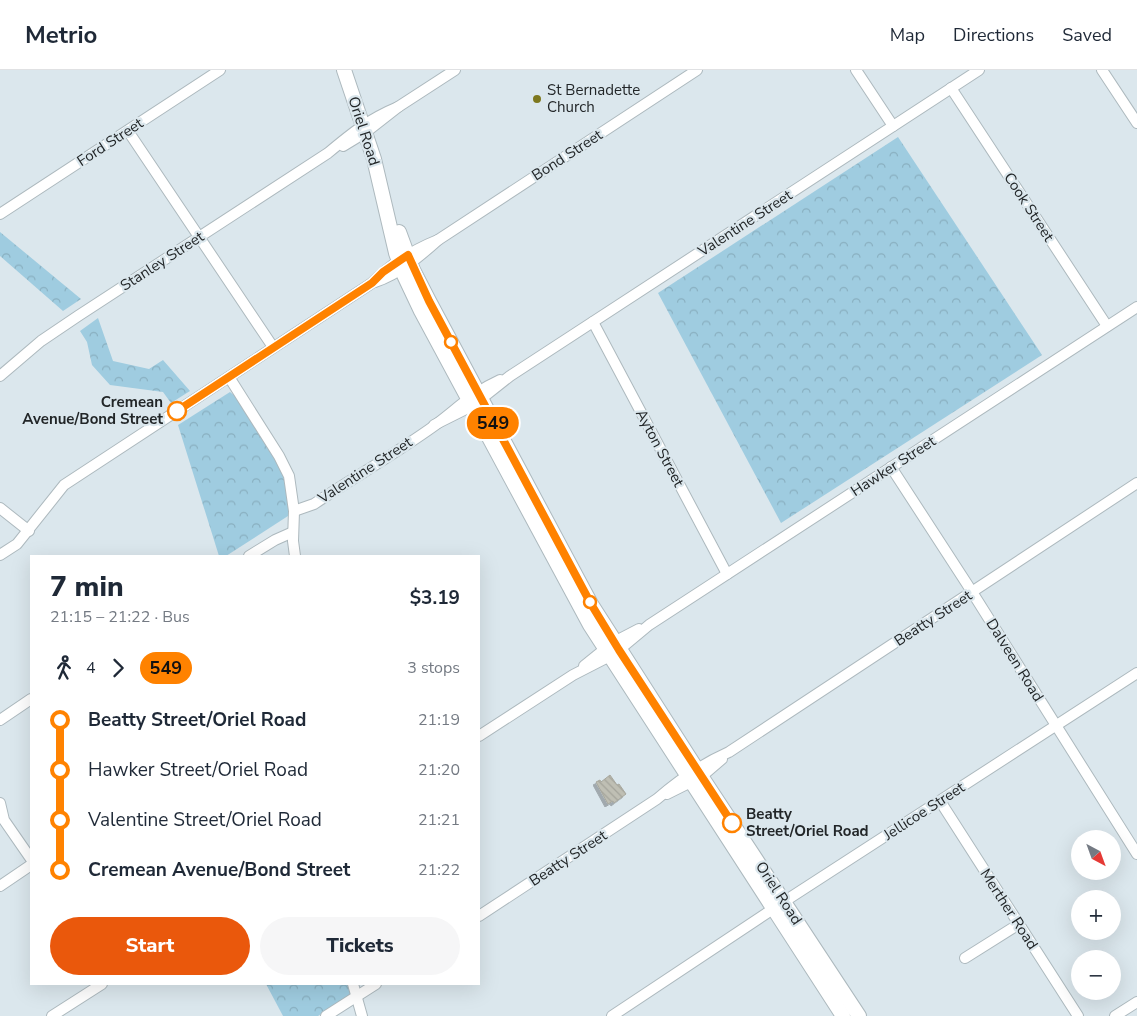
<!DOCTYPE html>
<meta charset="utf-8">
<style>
:root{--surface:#fff;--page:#f6f6f7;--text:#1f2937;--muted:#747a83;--line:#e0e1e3;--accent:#ea580c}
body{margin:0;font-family:"Nunito Sans",sans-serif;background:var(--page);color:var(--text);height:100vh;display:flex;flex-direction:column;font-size:19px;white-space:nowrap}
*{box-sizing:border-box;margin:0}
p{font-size:16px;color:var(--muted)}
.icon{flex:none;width:28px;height:28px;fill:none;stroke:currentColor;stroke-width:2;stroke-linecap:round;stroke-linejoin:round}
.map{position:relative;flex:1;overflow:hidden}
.panel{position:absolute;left:30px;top:485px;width:450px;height:430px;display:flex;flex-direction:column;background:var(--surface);border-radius:0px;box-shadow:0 5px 20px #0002}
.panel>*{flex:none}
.badge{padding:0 10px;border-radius:16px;font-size:18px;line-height:32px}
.needle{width:32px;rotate:139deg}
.fabs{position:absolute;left:1071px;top:760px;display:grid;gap:10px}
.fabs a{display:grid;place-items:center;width:50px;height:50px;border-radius:50%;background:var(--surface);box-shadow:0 5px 20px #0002;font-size:25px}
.map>.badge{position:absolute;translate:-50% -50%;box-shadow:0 0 0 2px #fff}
.legs{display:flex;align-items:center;gap:8px;height:55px;padding:0 20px;font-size:16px}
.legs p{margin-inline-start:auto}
.overview{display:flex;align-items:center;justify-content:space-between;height:85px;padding:0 20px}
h1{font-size:28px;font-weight:800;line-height:38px}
.button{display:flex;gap:10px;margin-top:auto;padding:10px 20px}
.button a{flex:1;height:58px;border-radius:30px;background:var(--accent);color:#fff;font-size:20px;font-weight:800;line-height:58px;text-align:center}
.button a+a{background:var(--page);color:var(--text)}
ul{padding:0 20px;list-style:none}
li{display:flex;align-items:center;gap:18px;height:50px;font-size:19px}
li i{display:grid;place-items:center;width:8px;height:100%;margin:0 6px;background:currentColor}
li i::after{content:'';width:12px;height:12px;margin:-6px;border:4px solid;border-radius:50%;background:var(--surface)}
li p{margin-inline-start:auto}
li:first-child i{background:linear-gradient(#0000 50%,currentColor 0)}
li:last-child i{background:linear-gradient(currentColor 50%,#0000 0)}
header{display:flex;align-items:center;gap:30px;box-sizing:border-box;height:70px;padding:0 25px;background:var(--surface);border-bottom:1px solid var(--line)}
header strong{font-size:24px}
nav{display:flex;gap:28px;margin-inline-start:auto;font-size:18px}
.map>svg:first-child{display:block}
.park{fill:url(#park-crowns)}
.building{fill:url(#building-back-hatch);stroke:#a7a79d;filter:url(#shadow)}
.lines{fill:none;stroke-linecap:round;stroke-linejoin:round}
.minor-casing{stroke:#adb9be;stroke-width:12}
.secondary-casing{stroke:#adb9be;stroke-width:16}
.minor{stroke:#fff;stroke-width:10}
.secondary{stroke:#fff;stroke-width:14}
.line-1-casing{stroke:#fff;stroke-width:11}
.line-1{stroke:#ff8200;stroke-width:8}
.poi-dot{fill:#7d781e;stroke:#dbe7ed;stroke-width:2}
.stop-1-dot{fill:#fff;stroke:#ff8200;stroke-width:2.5}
.labels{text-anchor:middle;stroke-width:4.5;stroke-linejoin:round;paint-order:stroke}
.poi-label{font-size:15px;fill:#222628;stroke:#dbe7ed;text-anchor:start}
.street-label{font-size:15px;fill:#222628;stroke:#dbe7ed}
.stop-label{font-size:15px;font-weight:bold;fill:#222628;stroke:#dbe7ed;text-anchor:end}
</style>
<header>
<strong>Metrio</strong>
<nav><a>Map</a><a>Directions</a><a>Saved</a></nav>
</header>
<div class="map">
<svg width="1137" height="946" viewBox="0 0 1137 946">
<defs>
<pattern id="park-crowns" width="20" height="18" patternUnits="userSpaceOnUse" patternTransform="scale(1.25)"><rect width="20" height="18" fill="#9fcce0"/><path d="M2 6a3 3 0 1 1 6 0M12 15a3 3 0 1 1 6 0" fill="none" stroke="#89afc0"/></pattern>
<pattern id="building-back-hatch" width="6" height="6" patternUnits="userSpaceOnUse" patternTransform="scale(1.25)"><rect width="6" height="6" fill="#bfbfb4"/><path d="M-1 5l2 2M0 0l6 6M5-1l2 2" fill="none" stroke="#a4a49b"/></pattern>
<filter id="shadow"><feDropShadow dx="-3" dy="3" stdDeviation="0" flood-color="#0004"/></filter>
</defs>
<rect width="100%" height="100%" fill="#dbe7ed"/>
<g class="park">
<polygon points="898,67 1042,285 781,453 658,223"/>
<polygon points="0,162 81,229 63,241 0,186"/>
<polygon points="98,248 113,291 149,299 163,290 190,321 171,333 163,322 110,315 92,295 87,272 80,261"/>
<polygon points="230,322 236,327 282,400 289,434 288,446 226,486 219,486 178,355"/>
<polygon points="266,914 348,914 351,924 318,946 283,946"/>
</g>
<polygon class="building" points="610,705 617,715 619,714 626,724 614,733 613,731 608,734 596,712 600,710 601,712"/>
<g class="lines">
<g class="minor-casing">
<g id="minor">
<polyline points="856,0 893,56"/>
<polyline points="1102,0 1137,53"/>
<polyline points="951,18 1107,256"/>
<polyline points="128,61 273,277"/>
<polyline points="343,76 366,62 398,37 455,0"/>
<polyline points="0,144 220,0"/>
<path d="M375,212C399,204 419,187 438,170L697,0"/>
<polyline points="593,252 727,504"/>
<path d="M0,306L41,271L78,246L328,83C352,63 369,49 398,37"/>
<polyline points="229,307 279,386 289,406 294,441 293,471 295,486"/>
<polyline points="434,355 472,336 510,306 979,0"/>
<polyline points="891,397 967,514 1137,784"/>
<polyline points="0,438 29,461"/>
<path d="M294,441L314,434C353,408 395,384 434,356C457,339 473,322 500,310"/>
<path d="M0,485L17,474L64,415L372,213C391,194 413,180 438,170"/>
<polyline points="249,486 275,470 293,462"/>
<polyline points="614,572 639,559"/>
<polyline points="619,580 649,555 1137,237"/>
<polyline points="584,596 605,579"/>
<polyline points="0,650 31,629"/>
<polyline points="479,666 573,605 610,586"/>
<polyline points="667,724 701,707 722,689"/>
<polyline points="940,731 1078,946"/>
<polyline points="0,733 4,750 31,789"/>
<polyline points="0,816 31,795"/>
<path d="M479,846L657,729C680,709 702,694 729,682L1137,413"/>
<polyline points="965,888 1019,854"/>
<polyline points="353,914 362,946"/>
<polyline points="52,946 102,914"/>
<polyline points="326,946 376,914"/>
<polyline points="612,946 785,831 1137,603"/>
<polyline points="1115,946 1137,932"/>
</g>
</g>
<g class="secondary-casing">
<g id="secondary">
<polyline points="344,0 374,89 396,183 404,205 421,241 590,555 843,946"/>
<polyline points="399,162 413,200 429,231 591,534 705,712 859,946"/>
</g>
</g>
<use href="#minor" class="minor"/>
<use href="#secondary" class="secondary"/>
</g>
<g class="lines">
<g class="line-1-casing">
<polyline id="line-1" points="177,341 372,213 383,202 408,185 429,231 591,534 619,580 732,753"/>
</g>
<use href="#line-1" class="line-1"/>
</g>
<circle class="poi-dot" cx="537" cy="29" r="5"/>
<g class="stop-1-dot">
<circle cx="451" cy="272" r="6"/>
<circle cx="177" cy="341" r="9"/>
<circle cx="590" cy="532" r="6"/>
<circle cx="732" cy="753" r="9"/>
</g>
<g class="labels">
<g class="poi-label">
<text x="547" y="25">St Bernadette<tspan x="547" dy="17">Church</tspan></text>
</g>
<g class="street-label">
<text transform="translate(364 61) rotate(72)" y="5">Oriel Road</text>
<text transform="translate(110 72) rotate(-33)" y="5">Ford Street</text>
<text transform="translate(567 85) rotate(-33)" y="5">Bond Street</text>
<text transform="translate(1029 137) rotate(57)" y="5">Cook Street</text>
<text transform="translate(745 153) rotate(-33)" y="5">Valentine Street</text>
<text transform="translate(162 191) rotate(-33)" y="5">Stanley Street</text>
<text transform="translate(660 378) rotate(62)" y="5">Ayton Street</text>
<text transform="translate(893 396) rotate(-33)" y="5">Hawker Street</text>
<text transform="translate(365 400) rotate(-33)" y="5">Valentine Street</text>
<text transform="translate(933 548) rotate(-33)" y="5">Beatty Street</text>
<text transform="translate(1015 590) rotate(58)" y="5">Dalveen Road</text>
<text transform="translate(924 741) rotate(-33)" y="5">Jellicoe Street</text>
<text transform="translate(568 788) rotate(-33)" y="5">Beatty Street</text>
<text transform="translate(779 823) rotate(57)" y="5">Oriel Road</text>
<text transform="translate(1009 839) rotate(57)" y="5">Merther Road</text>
</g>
<g class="stop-label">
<text x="163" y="337">Cremean<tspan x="163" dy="17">Avenue/Bond Street</tspan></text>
<text x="746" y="749" text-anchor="start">Beatty<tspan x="746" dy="17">Street/Oriel Road</tspan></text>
</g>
</g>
</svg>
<div class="fabs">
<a><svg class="needle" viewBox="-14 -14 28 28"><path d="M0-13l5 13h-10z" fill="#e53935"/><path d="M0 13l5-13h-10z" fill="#747a83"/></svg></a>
<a>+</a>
<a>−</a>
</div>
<b class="badge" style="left:493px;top:353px;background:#ff8200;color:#111">549</b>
<section class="panel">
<div class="overview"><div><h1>7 min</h1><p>21:15 – 21:22 · Bus</p></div><b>$3.19</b></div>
<div class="legs"><svg class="icon" aria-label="walk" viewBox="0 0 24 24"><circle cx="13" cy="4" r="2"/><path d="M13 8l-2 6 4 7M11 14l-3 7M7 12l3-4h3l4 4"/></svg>4<svg class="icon" aria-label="forward" viewBox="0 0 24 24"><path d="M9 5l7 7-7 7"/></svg><b class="badge" style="background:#ff8200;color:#111">549</b><p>3 stops</p></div>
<ul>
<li><i style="color:#ff8200"></i><b>Beatty Street/Oriel Road</b><p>21:19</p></li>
<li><i style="color:#ff8200"></i><span>Hawker Street/Oriel Road</span><p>21:20</p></li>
<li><i style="color:#ff8200"></i><span>Valentine Street/Oriel Road</span><p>21:21</p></li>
<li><i style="color:#ff8200"></i><b>Cremean Avenue/Bond Street</b><p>21:22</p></li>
</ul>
<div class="button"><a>Start</a><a>Tickets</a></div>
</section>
</div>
